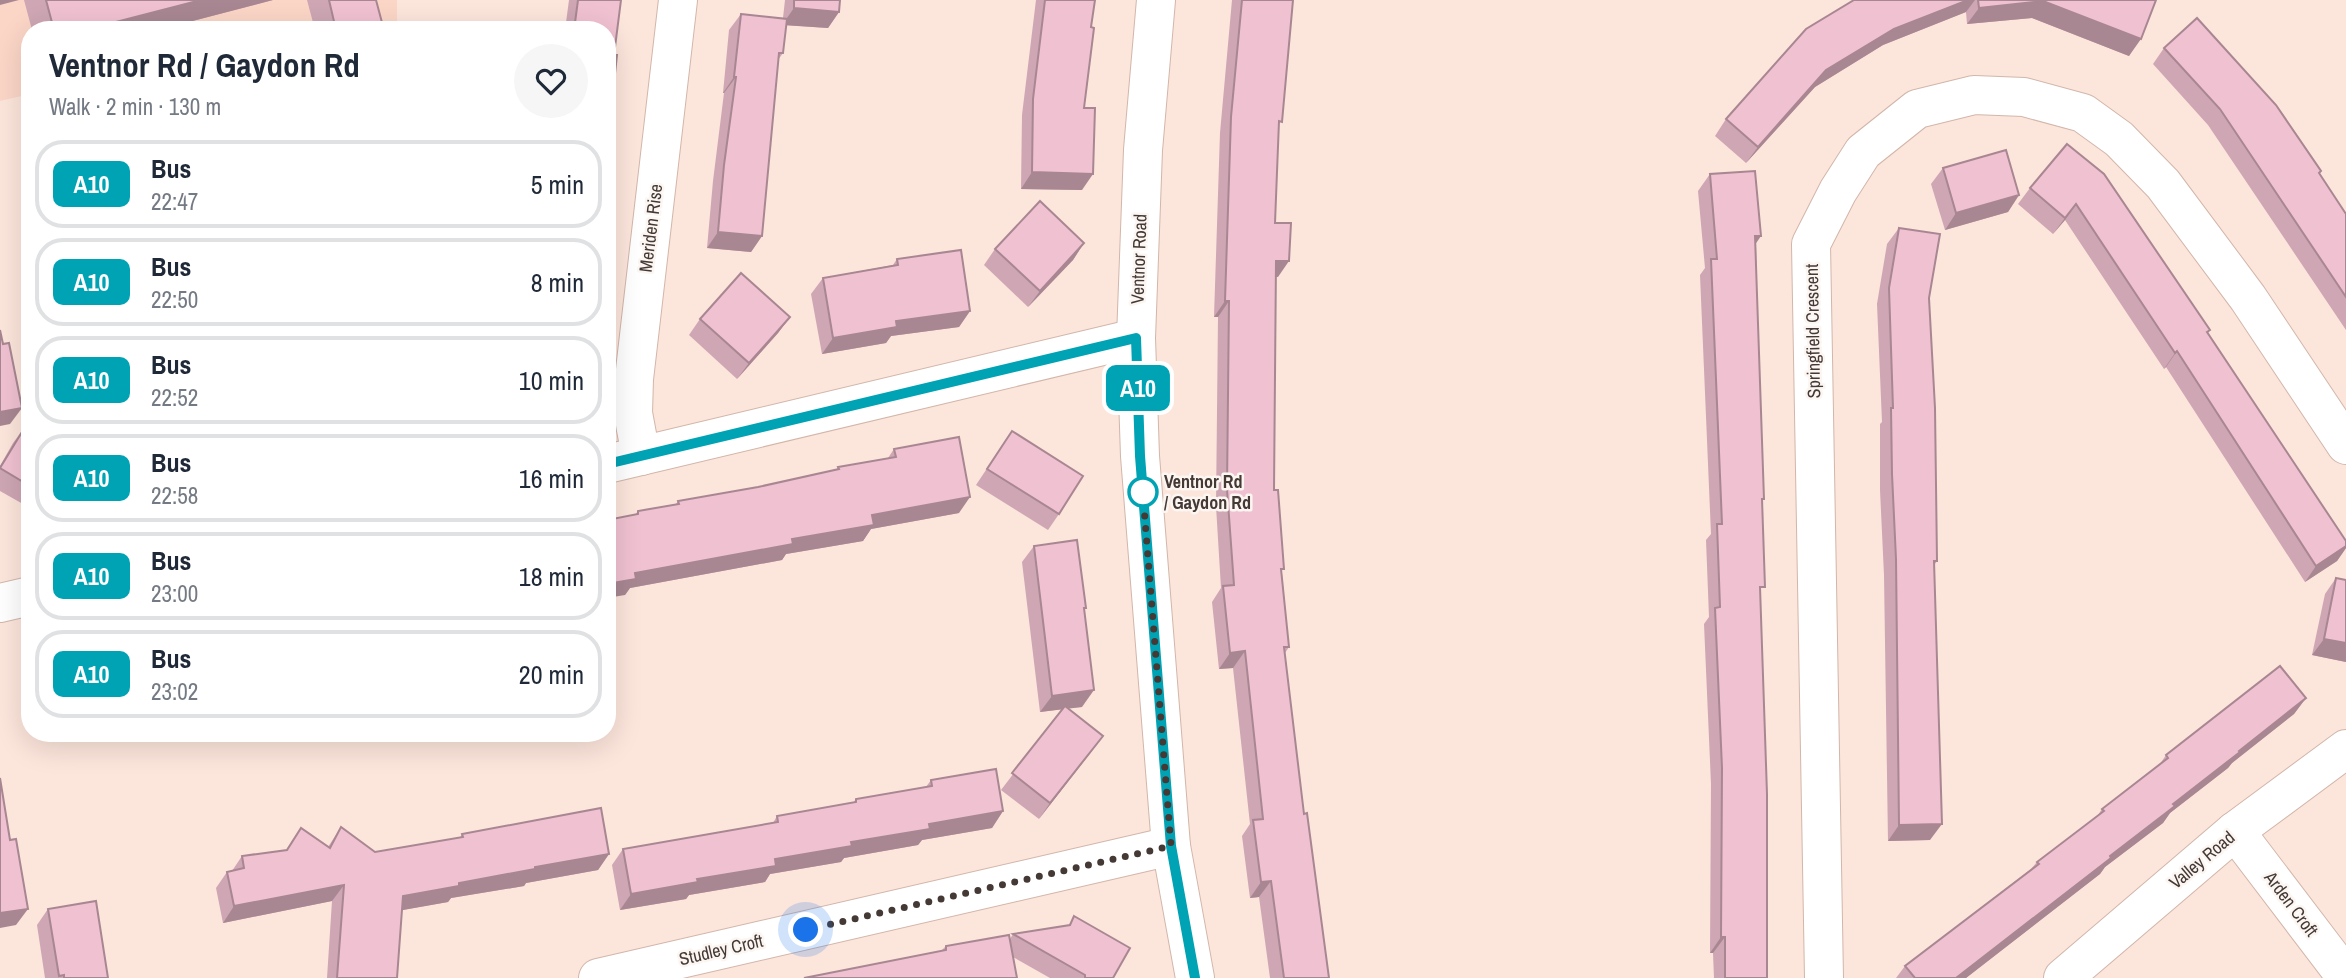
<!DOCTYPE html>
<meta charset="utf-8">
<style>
:root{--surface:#fff;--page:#f6f6f7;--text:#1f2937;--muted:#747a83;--line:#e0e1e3}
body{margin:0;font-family:"Archivo Narrow",sans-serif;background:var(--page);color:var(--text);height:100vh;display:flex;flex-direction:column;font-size:26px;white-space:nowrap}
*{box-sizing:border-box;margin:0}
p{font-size:23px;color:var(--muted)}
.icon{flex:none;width:38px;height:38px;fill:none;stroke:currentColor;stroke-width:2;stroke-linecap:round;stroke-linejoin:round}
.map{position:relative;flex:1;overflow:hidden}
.side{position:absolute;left:21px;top:21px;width:595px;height:721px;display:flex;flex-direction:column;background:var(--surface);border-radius:28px;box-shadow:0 7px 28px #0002}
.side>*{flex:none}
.badge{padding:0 14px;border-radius:10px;font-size:24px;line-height:46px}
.you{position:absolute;width:35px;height:35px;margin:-18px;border:5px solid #fff;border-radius:50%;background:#1a73e8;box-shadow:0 0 0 10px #1a73e833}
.map>.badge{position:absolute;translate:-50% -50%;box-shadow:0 0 0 4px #fff}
.round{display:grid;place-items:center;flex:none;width:74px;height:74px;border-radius:37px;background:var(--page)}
.summary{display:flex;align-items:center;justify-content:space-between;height:119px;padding:0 28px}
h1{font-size:33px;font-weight:700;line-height:52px}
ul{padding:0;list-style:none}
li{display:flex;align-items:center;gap:21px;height:88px;margin:0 14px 10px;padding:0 14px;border:4px solid var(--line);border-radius:28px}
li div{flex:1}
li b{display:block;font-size:26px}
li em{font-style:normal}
li .badge{min-width:77px;font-weight:700;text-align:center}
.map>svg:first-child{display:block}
.built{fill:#fbd6c7}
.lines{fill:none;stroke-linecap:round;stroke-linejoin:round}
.street-casing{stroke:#d2b6aa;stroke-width:40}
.street{stroke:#fff;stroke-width:38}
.wall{fill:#cea6b4}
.shaded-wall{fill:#a88792}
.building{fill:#f0c1d1;stroke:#a88792;stroke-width:2}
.line-casing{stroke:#fff;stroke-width:16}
.line{stroke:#00a3b4;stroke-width:10}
.walk{stroke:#443934;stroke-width:7;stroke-dasharray:0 12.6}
.stop-dot{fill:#fff;stroke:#00a3b4;stroke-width:3.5}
.labels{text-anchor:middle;stroke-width:5;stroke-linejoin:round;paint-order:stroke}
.street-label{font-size:18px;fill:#443934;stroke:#fcf6f3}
.stop-label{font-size:18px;font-weight:bold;fill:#443934;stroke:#fcf6f3;text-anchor:start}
</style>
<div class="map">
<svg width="2346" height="978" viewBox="0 0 2346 978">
<rect width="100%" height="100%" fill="#fce5db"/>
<polygon class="built" points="0,0 397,0 397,30 30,30 30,94 0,101"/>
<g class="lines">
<g class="street-casing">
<g id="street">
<polyline points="1156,0 1143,150 1136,338 1140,456 1171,846 1195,978"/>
<polyline points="641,456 633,413 634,379 678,0"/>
<polyline points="607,464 1136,338"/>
<polyline points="0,603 30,596"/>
<polyline points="2235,831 2346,977"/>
<polyline points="598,978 1171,846"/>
<polyline points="1824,978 1811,244 1838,191 1863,152 1917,109 1974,95 2024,97 2083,113 2119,139 2163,184 2248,298 2346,445"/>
<polyline points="2063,978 2235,831 2346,749"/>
</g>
</g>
<use href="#street" class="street"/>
</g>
<g class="wall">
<polygon points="24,0 273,0 158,30 32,30"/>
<polygon points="307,0 376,0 384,30 315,30"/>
<polygon points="569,0 621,0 614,55 607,30 565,30"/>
<polygon points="785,0 840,0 839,12 828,28 786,25 783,53 778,60 762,236 751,252 707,248 713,181 724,93 723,93 729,30 741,14 783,18"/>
<polygon points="1036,0 1095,0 1091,27 1084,108 1082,190 1021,189 1022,115"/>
<polygon points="1232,0 1293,0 1278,127 1275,223 1278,277 1276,277 1274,490 1289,647 1285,653 1304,814 1329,978 1270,978 1259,897 1250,898 1242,836 1250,824 1233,668 1219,669 1212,602 1221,588 1216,506 1218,317 1214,317 1220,133"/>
<polygon points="1854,0 2156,0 2129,56 2032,18 1967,24 1966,12 1883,45 1815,87 1746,163 1715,136 1726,119"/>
<polygon points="2164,48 2319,173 2346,214 2346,330 2208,125 2153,64"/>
<polygon points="2067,144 2210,330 2208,333 2346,541 2346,548 2337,561 2305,582 2166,367 2164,369 2065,220 2053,234 2018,204 2030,188"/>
<polygon points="1943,168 2019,195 2008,212 1945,230 1931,184"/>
<polygon points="1710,174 1756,244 1762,501 1760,594 1767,978 1714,978 1713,953 1710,953 1711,784 1704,624 1709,617 1706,540 1711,534 1700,275 1705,268 1698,191"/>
<polygon points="1899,228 1929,298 1937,561 1935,564 1930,840 1888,841 1884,575 1880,490 1880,424 1882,422 1877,304 1887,244"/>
<polygon points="1084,243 1073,260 1028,307 984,265 995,249"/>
<polygon points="897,259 970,311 959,327 891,336 886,343 822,354 811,294 823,278 893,265"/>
<polygon points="790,317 778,333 737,379 689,335 700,319"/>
<polygon points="25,427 30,430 30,508 0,491 0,466 13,443"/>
<polygon points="1012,431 1059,514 1048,530 976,485"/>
<polygon points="894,449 959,513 871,529 863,541 786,554 782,560 630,588 625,595 635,515 638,511 676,504 678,501 758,487 836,470 838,467 888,458"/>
<polygon points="1034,546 1084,611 1082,707 1068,708 1103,736 1039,819 1001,790 1063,709 1040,712 1022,562"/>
<polygon points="2336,578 2346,580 2346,662 2312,655 2325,594"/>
<polygon points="2306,698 2294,714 2232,763 2228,768 2170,813 2163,823 2105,867 2100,874 1966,978 1896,978 1905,966 2031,869 2037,862 2098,815 2102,809 2160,764 2166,755"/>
<polygon points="931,780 1003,811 992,828 922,840 918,845 844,858 841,862 770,874 765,882 689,895 686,899 620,910 612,865 623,849 773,823 777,816 853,803 856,799 926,787"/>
<polygon points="341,827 375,852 460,838 462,834 609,854 598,870 526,883 524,886 451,898 448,902 402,910 397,978 327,978 332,901 223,923 216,888 227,872 232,871 242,856 286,850 301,828 328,847"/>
<polygon points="48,909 108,978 45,978 37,925"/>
<polygon points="1074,916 1113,978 1050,978 1013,957 942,950 946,946 1010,939 1013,934 1069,925"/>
</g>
<g class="shaded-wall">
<polygon points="0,0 19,0 0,5"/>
<polygon points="201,0 273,0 158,30 85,30"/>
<polygon points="1968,0 1975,0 1966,12 1883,45 1815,87 1746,163 1758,147 1826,70 1894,29"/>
<polygon points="2043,1 2141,39 2129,56 2032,18 1967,24 1979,8"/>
<polygon points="794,8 839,12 828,28 782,25"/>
<polygon points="734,77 736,77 724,93 723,93"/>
<polygon points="1032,172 1093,174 1082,190 1021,189"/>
<polygon points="2019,195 2008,212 1945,230 1956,213"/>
<polygon points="2076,204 2065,220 2053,234 2065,218"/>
<polygon points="718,232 762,236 751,252 707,248"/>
<polygon points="1755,236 1761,236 1750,252"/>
<polygon points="1084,243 1073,260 1028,307 1040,291"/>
<polygon points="1276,261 1289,261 1278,277 1265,277"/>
<polygon points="1225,301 1229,301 1218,317 1214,317"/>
<polygon points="970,311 959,327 891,336 886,343 822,354 833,338 896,321"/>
<polygon points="790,317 778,333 737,379 749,363"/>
<polygon points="2177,351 2166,367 2164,369 2175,353"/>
<polygon points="22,408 10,424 0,426 0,412"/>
<polygon points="970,497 959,513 871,529 863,541 786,554 782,560 630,588 625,595 607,598 607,584 635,573 792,539 872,515"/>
<polygon points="2346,546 2346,548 2337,561 2305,582 2316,566"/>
<polygon points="2324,639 2346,643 2346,662 2312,655"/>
<polygon points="1245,651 1233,668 1219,669 1230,653"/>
<polygon points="1094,690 1082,707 1040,712 1052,696"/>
<polygon points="2306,698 2294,714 2232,763 2228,768 2170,813 2163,823 2105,867 2100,874 1966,978 1956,978"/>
<polygon points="1103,736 1091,752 1039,819 1050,803"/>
<polygon points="1003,811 992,828 922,840 918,845 844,858 841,862 770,874 765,882 689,895 686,899 620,910 631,894 775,859 929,824"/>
<polygon points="1942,824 1930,840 1888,841 1899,825"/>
<polygon points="609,854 598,870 526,883 524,886 451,898 448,902 392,912 403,896 459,883 535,867"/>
<polygon points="1271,881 1259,897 1250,898 1261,882"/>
<polygon points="344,885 332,901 223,923 234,906"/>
<polygon points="28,909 16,925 0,928 0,913"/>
<polygon points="1721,937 1725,937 1713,953 1710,953"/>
</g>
<g class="building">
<polygon points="46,0 201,0 85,30 54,30"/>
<polygon points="329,0 376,0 384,30 336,30"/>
<polygon points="578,0 621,0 614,55 617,55 607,147 607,30 574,30"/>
<polygon points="794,0 840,0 839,12 794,8"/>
<polygon points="1045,0 1095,0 1091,27 1094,28 1084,108 1095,108 1093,174 1032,172 1033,99"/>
<polygon points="1242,0 1293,0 1282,122 1279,121 1275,223 1291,223 1289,261 1276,261 1274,490 1278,490 1284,569 1281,569 1289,647 1284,647 1304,814 1307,813 1329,978 1284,978 1271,881 1261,882 1253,820 1263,819 1245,651 1230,653 1223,586 1234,585 1227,489 1229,301 1225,301 1231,117"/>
<polygon points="1854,0 1968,0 1894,29 1826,70 1758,147 1726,119 1806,29"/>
<polygon points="1978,0 2156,0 2141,39 2043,1 1979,8"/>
<polygon points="741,14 787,19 783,53 779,53 762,236 718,232 724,165 736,77 734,77"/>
<polygon points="2197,18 2276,105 2321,171 2319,173 2346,214 2346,297 2220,109 2164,48"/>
<polygon points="2067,144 2104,174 2210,330 2207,332 2346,541 2346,546 2316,566 2177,351 2175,353 2076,204 2065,218 2030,188"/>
<polygon points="2006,150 2019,195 1956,213 1943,168"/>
<polygon points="1755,171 1761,236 1755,236 1764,499 1762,499 1765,587 1760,587 1767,794 1767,978 1725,978 1725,937 1721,937 1722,768 1715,608 1720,607 1717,524 1722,524 1711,259 1717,259 1710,174"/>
<polygon points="1040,201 1084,243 1040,291 995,249"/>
<polygon points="1899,228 1940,234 1929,298 1935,408 1937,561 1934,561 1942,824 1899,825 1896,559 1892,474 1891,408 1893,408 1889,288"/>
<polygon points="961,250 970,311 896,321 897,327 833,338 823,278 898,265 897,259"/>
<polygon points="741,273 790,317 749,363 700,319"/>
<polygon points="0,330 3,344 9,343 22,408 0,412"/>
<polygon points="25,427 30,430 30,486 0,468"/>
<polygon points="1012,431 1083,476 1059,514 987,469"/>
<polygon points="959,437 970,497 872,515 874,525 792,539 793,544 635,573 636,579 607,584 607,520 638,514 638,511 679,504 678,501 758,487 839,469 838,467 896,457 894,449"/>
<polygon points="1077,540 1086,608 1084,608 1094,690 1052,696 1034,546"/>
<polygon points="2336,578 2346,580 2346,643 2324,639"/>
<polygon points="2280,666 2306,698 2239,751 2240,752 2173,804 2175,806 2110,856 2111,858 1956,978 1915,978 1905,966 2039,864 2037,862 2104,811 2102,809 2168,758 2166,755"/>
<polygon points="1065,706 1103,736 1050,803 1012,773"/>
<polygon points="996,769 1003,811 929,824 930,829 851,842 852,846 775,859 776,866 697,879 698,882 631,894 623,849 778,822 777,816 856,802 856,799 932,786 931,780"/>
<polygon points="0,778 10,840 16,839 28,909 0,913"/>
<polygon points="601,808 609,854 535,867 535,869 459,883 459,886 403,896 397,978 337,978 344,885 234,906 227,872 244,868 242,856 287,850 301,828 330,848 341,827 375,852 463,837 462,834"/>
<polygon points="96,901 108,978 64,978 64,975 59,976 48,909"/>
<polygon points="1074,916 1130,948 1113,978 1085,978 1085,975 1013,934 1070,925"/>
<polygon points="1009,935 1017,978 804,978 946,950 946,946"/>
</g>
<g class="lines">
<g class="line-casing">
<polyline id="line" points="607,464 1136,338 1140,456 1171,846 1195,978"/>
</g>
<use href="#line" class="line"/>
<polyline class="walk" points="806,930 1171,846 1142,482 1143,492"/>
</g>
<circle class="stop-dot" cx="1143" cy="492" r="14"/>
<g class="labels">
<g class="street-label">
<text transform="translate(651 228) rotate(-83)" y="6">Meriden Rise</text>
<text transform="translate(1139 259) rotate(-88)" y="6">Ventnor Road</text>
<text transform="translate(1813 331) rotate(-91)" y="6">Springfield Crescent</text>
<text transform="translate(2202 860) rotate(-40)" y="6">Valley Road</text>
<text transform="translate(2291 904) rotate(53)" y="6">Arden Croft</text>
<text transform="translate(721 950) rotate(-13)" y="6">Studley Croft</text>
</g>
<g class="stop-label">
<text x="1164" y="488">Ventnor Rd<tspan x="1164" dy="21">/ Gaydon Rd</tspan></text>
</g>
</g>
</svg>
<div class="you" style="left:806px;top:930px"></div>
<b class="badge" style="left:1138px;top:388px;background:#00a3b4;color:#fff">A10</b>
<section class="side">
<div class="summary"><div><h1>Ventnor Rd / Gaydon Rd</h1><p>Walk · 2 min · 130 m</p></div><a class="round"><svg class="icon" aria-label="heart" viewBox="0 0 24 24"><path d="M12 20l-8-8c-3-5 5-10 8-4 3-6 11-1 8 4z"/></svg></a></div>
<ul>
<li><span class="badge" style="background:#00a3b4;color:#fff">A10</span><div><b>Bus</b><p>22:47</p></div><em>5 min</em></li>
<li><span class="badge" style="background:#00a3b4;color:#fff">A10</span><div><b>Bus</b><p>22:50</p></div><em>8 min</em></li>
<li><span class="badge" style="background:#00a3b4;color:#fff">A10</span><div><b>Bus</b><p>22:52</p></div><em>10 min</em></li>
<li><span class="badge" style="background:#00a3b4;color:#fff">A10</span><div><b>Bus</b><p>22:58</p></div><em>16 min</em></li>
<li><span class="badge" style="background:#00a3b4;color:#fff">A10</span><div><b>Bus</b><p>23:00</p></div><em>18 min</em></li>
<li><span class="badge" style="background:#00a3b4;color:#fff">A10</span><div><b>Bus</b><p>23:02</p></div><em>20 min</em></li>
</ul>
</section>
</div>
